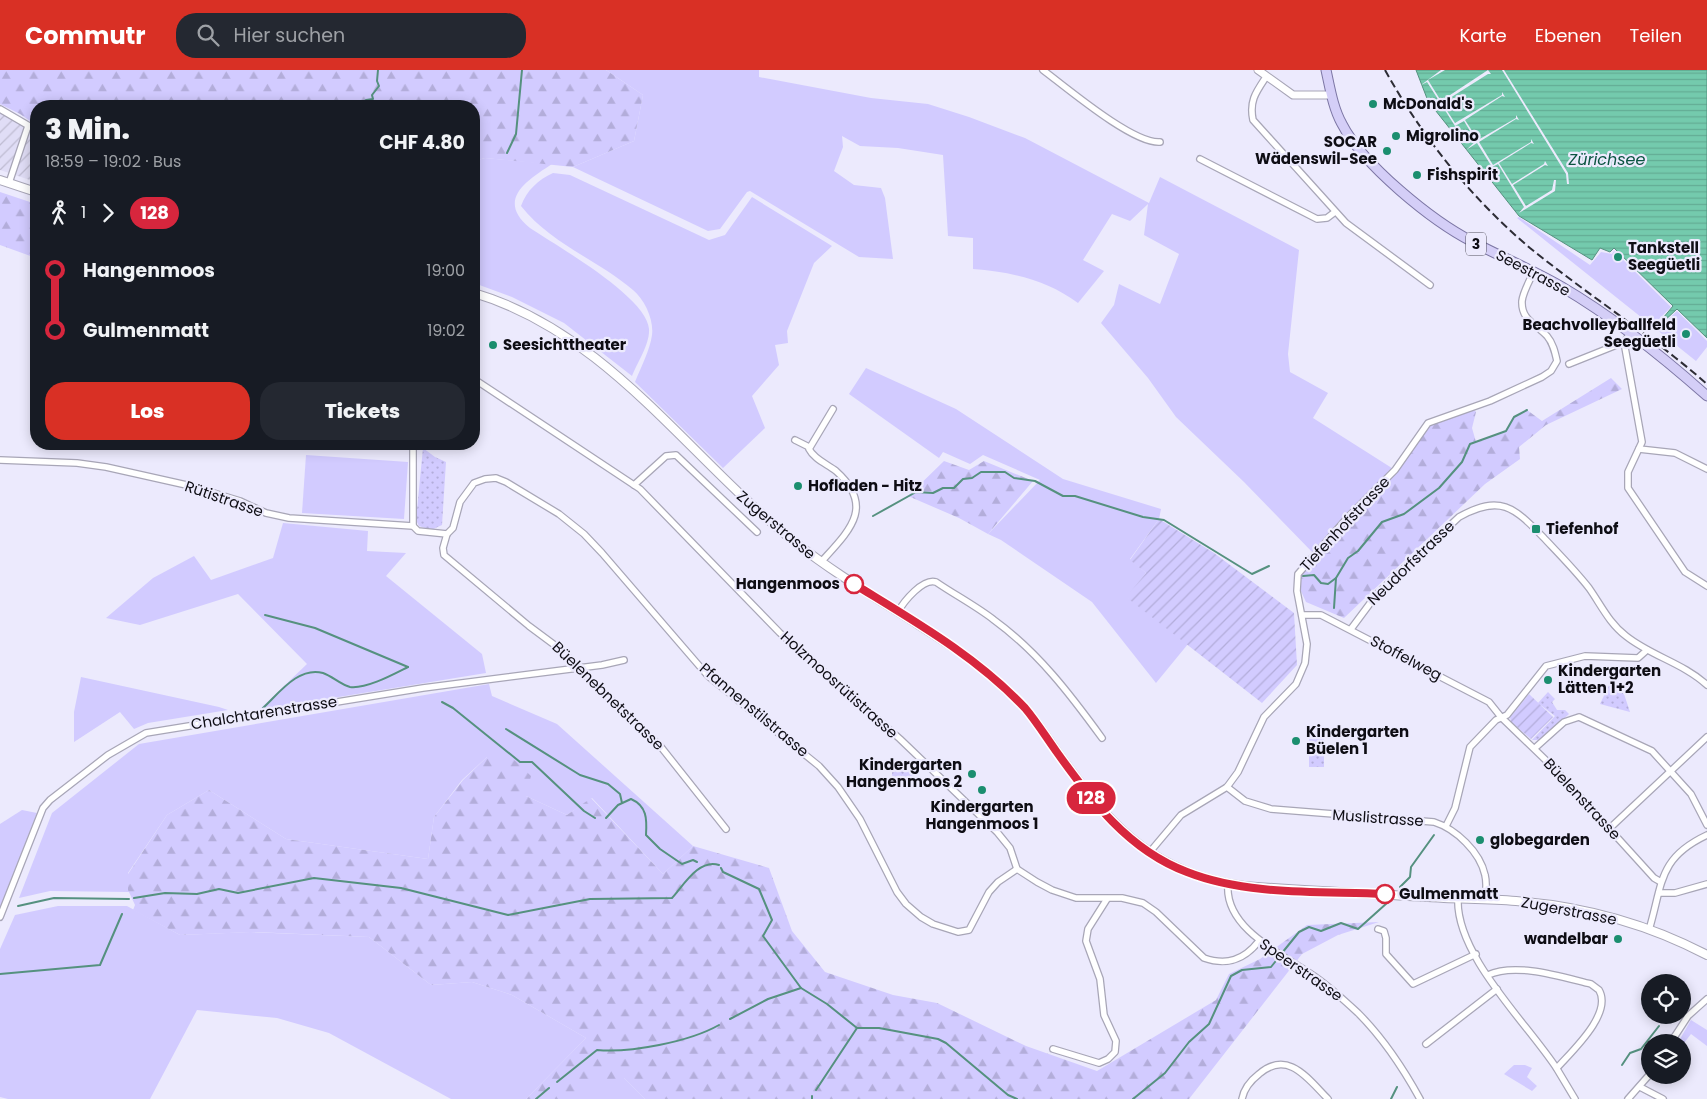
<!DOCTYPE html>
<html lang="de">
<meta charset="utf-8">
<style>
:root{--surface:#171b24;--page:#242831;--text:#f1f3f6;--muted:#9ea1a6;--accent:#d93025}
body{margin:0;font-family:Poppins,sans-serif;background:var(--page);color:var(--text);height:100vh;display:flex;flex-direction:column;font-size:19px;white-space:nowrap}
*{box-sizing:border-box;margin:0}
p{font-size:16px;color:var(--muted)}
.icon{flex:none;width:28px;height:28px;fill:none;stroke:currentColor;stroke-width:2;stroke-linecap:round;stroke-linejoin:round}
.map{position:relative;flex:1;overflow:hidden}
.details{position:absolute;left:30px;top:30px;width:450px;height:350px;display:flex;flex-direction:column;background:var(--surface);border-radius:20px;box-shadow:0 2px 12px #0003}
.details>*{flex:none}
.badge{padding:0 10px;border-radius:16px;font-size:18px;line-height:32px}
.buttons{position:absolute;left:1641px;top:904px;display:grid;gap:10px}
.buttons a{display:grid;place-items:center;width:50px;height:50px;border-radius:50%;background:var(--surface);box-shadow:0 2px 12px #0003;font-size:25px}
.map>.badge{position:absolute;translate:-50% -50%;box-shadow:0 0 0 2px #fff}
.legs{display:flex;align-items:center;gap:8px;height:55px;padding:0 15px;font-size:16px}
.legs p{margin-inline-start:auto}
.headline{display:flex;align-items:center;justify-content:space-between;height:85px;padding:0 15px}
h1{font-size:28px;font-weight:800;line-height:38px}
.button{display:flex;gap:10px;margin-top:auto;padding:10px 15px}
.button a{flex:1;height:58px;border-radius:20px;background:var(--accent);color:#fff;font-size:20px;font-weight:800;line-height:58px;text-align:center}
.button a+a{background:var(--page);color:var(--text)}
ul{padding:0 15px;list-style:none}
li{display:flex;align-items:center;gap:18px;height:60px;font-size:19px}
li i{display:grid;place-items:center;width:8px;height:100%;margin:0 6px;background:currentColor}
li i::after{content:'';width:12px;height:12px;margin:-6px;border:4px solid;border-radius:50%;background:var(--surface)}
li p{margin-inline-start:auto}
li:first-child i{background:linear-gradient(#0000 50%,currentColor 0)}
li:last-child i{background:linear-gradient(currentColor 50%,#0000 0)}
header{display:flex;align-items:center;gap:30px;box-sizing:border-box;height:70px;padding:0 25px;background:var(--accent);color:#fff}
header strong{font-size:24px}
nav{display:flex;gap:28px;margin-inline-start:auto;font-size:18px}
.search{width:350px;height:45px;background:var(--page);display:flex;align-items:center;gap:12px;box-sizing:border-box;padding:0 18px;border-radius:20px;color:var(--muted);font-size:19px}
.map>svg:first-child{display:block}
.industrial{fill:url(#industrial-furrows)}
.grass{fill:#d2cbff}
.forest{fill:url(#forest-firs)}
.park{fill:url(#park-dots)}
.garden{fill:url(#garden-furrows)}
.water{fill:url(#water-rules);stroke:#55917f}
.pier{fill:#eceafd}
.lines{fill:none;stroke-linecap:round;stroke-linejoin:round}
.stream{stroke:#55917f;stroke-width:2}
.minor-casing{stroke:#a8a6b7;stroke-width:8}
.tertiary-casing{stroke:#a8a6b7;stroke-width:9}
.secondary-casing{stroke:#a8a6b7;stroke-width:10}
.primary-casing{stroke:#7c76a4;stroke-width:11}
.minor{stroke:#fff;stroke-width:5.5}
.tertiary{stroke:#fff;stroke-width:7}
.secondary{stroke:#fff;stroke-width:8}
.primary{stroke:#d4cef7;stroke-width:9}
.rail{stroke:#2d2c35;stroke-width:2;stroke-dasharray:8 4;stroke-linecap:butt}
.line-1-casing{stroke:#fff;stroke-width:11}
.line-1{stroke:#d7263d;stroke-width:8}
.poi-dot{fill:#1b8e6f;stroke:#eceafd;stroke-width:2}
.stop-1-dot{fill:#fff;stroke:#d7263d;stroke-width:2.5}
.labels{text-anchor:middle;stroke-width:4.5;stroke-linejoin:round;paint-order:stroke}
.shield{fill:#eceafd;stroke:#514f5a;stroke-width:1}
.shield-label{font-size:14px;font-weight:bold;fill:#0e0d14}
.poi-label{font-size:15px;font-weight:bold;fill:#0e0d14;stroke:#eceafd;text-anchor:start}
.street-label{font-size:15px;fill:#0e0d14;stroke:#eceafd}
.stop-label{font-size:15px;font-weight:bold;fill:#0e0d14;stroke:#eceafd;text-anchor:end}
.water-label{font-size:16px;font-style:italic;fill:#0b5441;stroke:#eceafd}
</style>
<header>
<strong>Commutr</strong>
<div class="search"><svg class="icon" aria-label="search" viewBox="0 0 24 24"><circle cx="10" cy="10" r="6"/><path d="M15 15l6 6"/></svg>Hier suchen</div>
<nav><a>Karte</a><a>Ebenen</a><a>Teilen</a></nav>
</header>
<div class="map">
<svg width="1707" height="1029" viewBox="0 0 1707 1029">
<defs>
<pattern id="industrial-furrows" width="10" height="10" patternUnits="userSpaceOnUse" patternTransform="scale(1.25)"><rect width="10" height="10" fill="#e0ddf6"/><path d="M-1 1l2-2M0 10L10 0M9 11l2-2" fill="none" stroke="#bfbcd2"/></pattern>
<pattern id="forest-firs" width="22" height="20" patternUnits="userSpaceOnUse" patternTransform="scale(1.25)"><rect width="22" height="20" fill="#d2cbff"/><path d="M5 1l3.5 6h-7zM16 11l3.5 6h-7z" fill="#b3adda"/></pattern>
<pattern id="park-dots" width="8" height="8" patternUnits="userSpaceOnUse" patternTransform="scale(1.25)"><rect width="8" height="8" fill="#d2cbff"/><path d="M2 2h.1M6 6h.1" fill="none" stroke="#b3adda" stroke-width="1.8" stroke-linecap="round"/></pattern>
<pattern id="garden-furrows" width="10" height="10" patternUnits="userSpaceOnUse" patternTransform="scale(1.25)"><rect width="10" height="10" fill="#d2cbff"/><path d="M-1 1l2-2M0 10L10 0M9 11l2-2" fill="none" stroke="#b3adda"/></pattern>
<pattern id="water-rules" width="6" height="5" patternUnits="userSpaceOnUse" patternTransform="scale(1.25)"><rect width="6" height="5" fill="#74caad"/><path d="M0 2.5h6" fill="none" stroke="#63ac94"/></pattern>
</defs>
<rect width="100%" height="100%" fill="#eceafd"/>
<polygon class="industrial" points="0,43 36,64 36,112 0,100"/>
<g class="grass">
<path d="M606,0H759V7L871,28L928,34L969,47L1025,68L1149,133L1160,107L1299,180L1288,284L1290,302L1328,323L1313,348L1395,400L1315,485L1244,412L1176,347L1148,308L1101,253L1114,235L1119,214L1160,234L1179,184L1144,165L1148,134L1130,151L1112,144L1083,190L1104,201L1078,233C1047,210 1012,202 973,199V168L948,166L943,85L898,78L860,76L842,66L843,77L834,101L854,115L881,118L885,128L893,189L859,187L750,121L747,122L720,159L708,161L573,97L634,71L643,25Z"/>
<path d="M485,88L552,94C526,111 496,130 530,158C557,176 647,227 649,259C650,274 637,293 632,306L564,253L512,227L474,213V91Z"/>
<path d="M553,103L570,105L709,170L725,165L752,127L832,176L814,193L787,261L788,273L775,275L779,295L752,326L765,358L723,398L635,312C641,297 650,280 652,265C654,250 645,230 633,220C598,190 551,174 521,136C527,120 538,110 553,103Z"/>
<polygon points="1519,147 1590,195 1601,182 1612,184 1614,181 1671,237 1657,251 1658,255 1662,255 1677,241 1707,271 1707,277 1696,291 1517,148"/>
<polygon points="866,298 956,339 1063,409 1161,439 1159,449 1130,489 1146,503 1127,527 1188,574 1156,613 1092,532 1001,470 988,464 1040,410 983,385 970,394 943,382 939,388 849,324"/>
<polygon points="306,385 408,392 404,449 302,443"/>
<polygon points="283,453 368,461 367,481 406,483 386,506 482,584 486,603 259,640 307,594 238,524 140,555 106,548 153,508 194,486 211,510 273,488"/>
<polygon points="81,607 219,637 228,640 148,653 134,659 120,642 74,672 74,642"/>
<polygon points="489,614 492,626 557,654 693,776 663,804 592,728 567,745 526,726 487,687 462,710 434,747 428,789 286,769 209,720 167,745 128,803 129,822 50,821 19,828 52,743 139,674"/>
<polygon points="22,740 37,743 0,838 0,754"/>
<polygon points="58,836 127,836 180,865 250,862 369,867 431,915 472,912 512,925 586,968 526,1029 451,1029 329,963 277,948 197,940 150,1029 8,1029 0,1027 0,879 15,845"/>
<polygon points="1691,950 1707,960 1707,976 1691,964 1684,973 1680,969"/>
<polygon points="1514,995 1525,995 1532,998 1527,1007 1537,1016 1532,1021 1504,1004"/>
<polygon points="587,1008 624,1008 645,1029 562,1029"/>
</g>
<g class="forest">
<polygon points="0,0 606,0 643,25 634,71 573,97 485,88 474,91 474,36 36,36 36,55 20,44 0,34"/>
<polygon points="0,122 36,134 36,188 0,175"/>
<polygon points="1611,308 1622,319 1546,355 1519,377 1520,389 1485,414 1344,548 1306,532 1300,519 1301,504 1328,470 1377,420 1428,353 1472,338 1476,342 1472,358 1476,372 1506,361 1514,347 1527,340 1542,351"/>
<polygon points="944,391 969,400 984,391 1033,411 988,464 959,448 908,426"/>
<polygon points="487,687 511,687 531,706 526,726 567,745 591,728 663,804 693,776 769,798 792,861 825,902 893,925 937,933 1026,976 1097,1001 1216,930 1229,904 1260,889 1307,855 1379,852 1338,865 1302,884 1189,1029 645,1029 624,1008 592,1012 564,1029 526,1029 586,968 512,925 472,912 431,915 369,867 253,862 180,865 133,840 135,835 128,820 128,804 167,745 209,720 286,769 428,789 434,747 463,710"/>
</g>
<g class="park">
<polygon points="423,378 435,387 446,392 442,455 431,460 419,456 416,450"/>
<polygon points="1611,611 1624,624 1630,642 1600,634"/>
<polygon points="1548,622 1555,629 1552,632 1557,640 1565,640 1569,644 1541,670 1532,670 1555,646 1538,633"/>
<rect x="1309" y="669" width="15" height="28"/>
<polygon points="892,691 908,691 908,697 913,697 913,711 908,711 907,718 892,718"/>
</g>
<g class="garden">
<polygon points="1159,449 1214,483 1294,543 1297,595 1262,633 1126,527 1146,503 1130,490"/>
<polygon points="1529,624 1553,647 1531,669 1511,652 1510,647"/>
</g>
<polygon class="water" points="1416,0 1707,0 1707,268 1677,239 1661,254 1658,254 1673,236 1614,178 1610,182 1600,178 1592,190 1519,146 1428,31"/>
<g class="pier">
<polygon points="1441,0 1445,0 1428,10 1441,31 1488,0 1491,4 1488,4 1442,33 1455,53 1502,25 1502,22 1505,27 1502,26 1465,50 1478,70 1516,48 1516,45 1519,50 1516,49 1479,72 1493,95 1531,72 1531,69 1534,74 1531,73 1499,93 1512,114 1544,94 1545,91 1548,96 1545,95 1513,115 1526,136 1552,120 1554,110 1556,110 1555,121 1519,143 1524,137 1498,94 1492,97 1477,73 1466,80 1476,71 1464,51 1455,56 1427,12 1421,15"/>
<polygon points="1502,0 1504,0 1568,103 1569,114 1567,114 1566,104"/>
</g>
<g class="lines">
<g class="stream">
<polyline points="358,36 366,30 373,29 372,25 379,16 377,11 378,0"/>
<polyline points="507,83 516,64 522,0"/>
<polyline points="873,446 916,422 933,423 943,418 954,418 963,409 972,408 981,402 1005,402 1014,408 1035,411 1063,426 1075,426 1143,447 1164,450 1252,504 1269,496"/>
<polyline points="1303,506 1314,505 1321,513 1328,514 1336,508 1348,488 1358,481 1382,452 1404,444 1439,418 1462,392 1470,374 1506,361 1514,347 1527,340"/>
<polyline points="1334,538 1336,508"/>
<polyline points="265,545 315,558 408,597"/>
<polyline points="442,632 453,638 520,692 532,692 584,741 595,748"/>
<path d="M263,638C279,623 299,596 323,603C332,606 341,615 350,617C367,619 394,604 408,597"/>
<polyline points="506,659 580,705 608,714 620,724 622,733"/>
<path d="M606,748L618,735L631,729C647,736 647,749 646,765L660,779L682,794L693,790L697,792"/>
<polyline points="721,798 723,802 759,819 772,850 763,866 801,918 827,934 857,958 879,958 938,969 946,973 1008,1025 1017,1029"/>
<polyline points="1400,817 1410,807 1411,797 1434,765"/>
<path d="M134,828L165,823L197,824L219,819L238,823L314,808L401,818L508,845L590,829L672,828C683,816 699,788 719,795"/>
<polyline points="18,836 54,828 129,829"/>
<polyline points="1282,883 1299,862 1309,857 1321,861 1341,853 1358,859 1387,833"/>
<polyline points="0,904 100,895 122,844"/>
<polyline points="730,949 768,929 801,918"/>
<polyline points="1622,995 1630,983 1641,979 1659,956"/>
<path d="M557,1012L597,980C630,983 689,972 719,955"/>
<polyline points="816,1020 857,958"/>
<polyline points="536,1029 549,1018"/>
<polyline points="812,1029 812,1026"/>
<polyline points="1133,1029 1165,1003 1189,972 1209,954 1231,906 1242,900 1271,897 1279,887"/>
<polyline points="1391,1029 1397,1017"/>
</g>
<g class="minor-casing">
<g id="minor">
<path d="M1043,0C1067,18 1133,74 1160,72"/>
<path d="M1266,7C1256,22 1249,31 1253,50L1346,153L1430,215"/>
<polyline points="0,39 36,60"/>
<polyline points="1200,89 1317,149 1327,148 1335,142"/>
<polyline points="9,113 28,56"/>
<polyline points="1624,272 1642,372 1628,402 1628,418 1685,502 1707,516"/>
<polyline points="1569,294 1624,272 1630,264"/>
<path d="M474,309L640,419L780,563L900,669L997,762L1010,778L1017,799L1037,812L1052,820L1076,828H1122L1143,833L1156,842L1204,888C1227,896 1244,890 1259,871"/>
<polyline points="795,370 809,377"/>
<polyline points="1639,379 1675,383 1707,399"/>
<polyline points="0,390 77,393 106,397 191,416 240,431 266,443 289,448 413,456 418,461 447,464"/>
<polyline points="634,415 666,386 676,385 757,462"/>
<polyline points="413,456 413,377"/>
<path d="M821,492C849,461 876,437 836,401C827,394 814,389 809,379L833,339"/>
<path d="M898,542C904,531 923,508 936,512C955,525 976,536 994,550C1038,582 1070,624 1102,668"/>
<polyline points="1302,545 1321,545 1489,632 1501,647 1556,700 1654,808 1661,812"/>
<path d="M1351,559L1377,524L1459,447C1500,424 1514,437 1543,467C1559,484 1575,500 1589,518C1601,535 1609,553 1626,566C1651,586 1683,593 1707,615"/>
<polyline points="1535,678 1564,652 1579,647 1652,681 1691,724 1707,755"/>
<path d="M1227,717L1245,731L1271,739L1434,752C1456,759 1480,782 1485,805C1487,813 1486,822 1485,829"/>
<polyline points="1446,756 1455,738 1470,677 1496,650 1507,645 1546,596 1585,586 1638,588 1647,580"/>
<polyline points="1610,758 1707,667"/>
<polyline points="726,759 661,677 578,598 564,582 529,556 444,485 443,478 447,464 453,458 460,432 474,413 485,409 496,408 506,412 559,444 584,464 602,483 708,606 819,696 838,717 860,749 897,822 906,834 921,847 933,854 958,862 969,860 989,822 998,812 1017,799"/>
<path d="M1149,783L1181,745L1227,717L1238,702L1264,647L1296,614L1305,593L1307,574L1297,521L1298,504L1348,447L1395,400L1428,353L1490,331L1542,307L1551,301L1557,291C1555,282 1553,273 1547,266C1536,254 1521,250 1522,231C1523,222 1530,210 1534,201"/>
<path d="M1228,814C1224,859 1284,885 1314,906C1330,917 1344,930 1358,943C1383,968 1403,998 1420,1029"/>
<polyline points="1659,823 1675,823 1707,814"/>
<path d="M1458,828C1455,885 1528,954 1557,999C1563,1009 1569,1019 1575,1029"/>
<polyline points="0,847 43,738 50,730 108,685 146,663 423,618 602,595 624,590"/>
<polyline points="1378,859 1384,861 1386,868 1386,884 1413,914 1476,884"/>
<path d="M1649,860C1663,813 1658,788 1707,765"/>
<path d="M1488,905C1516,892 1562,907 1591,914L1599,920C1613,944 1571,982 1557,998"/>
<polyline points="1671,972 1688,946 1707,929"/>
<polyline points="1426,974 1497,919"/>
<polyline points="1053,979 1099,993 1108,989 1115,982 1116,971 1104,945 1100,909 1086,871 1088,859 1107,829"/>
<polyline points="1640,1017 1663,1029"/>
<path d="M1242,1029C1244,1018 1250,1011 1259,1004C1288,979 1308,1009 1328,1029"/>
<polyline points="1628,1029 1650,1004"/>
</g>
</g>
<g class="tertiary-casing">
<polyline id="tertiary" points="1258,0 1293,25 1331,25"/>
</g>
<g class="secondary-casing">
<g id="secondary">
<polyline points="0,110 36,122"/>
<path d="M474,223C609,263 689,389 796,473C834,503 875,527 916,553C942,570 969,586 992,607C1003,617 1015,627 1025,638C1040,655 1052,676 1066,694C1115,761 1158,805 1244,816C1310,821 1377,824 1444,828C1468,829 1492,829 1516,831C1582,836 1648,854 1707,885"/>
</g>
</g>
<g class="primary-casing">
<path id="primary" d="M1326,0C1330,18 1333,38 1342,54C1363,95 1432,151 1473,172C1503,188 1533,200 1562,217C1613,247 1662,286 1707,326"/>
</g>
<use href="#minor" class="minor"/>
<use href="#tertiary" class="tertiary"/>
<use href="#secondary" class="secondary"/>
<use href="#primary" class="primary"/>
<path class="rail" d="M1385,0C1422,67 1472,129 1530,178C1588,225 1651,265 1707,314"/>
</g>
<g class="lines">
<g class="line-1-casing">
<path id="line-1" d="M854,514C914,551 976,586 1025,638C1036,651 1046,667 1056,681C1091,730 1128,780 1187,802C1248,826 1320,821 1385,824"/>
</g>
<use href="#line-1" class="line-1"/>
</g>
<g class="poi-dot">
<circle cx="1373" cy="34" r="5"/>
<circle cx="1396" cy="66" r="5"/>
<circle cx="1387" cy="81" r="5"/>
<circle cx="1417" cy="105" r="5"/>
<circle cx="1618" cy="187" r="5"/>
<circle cx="1686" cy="264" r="5"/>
<circle cx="493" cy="275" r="5"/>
<circle cx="798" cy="416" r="5"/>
<rect x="1531" y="454" width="10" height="10" rx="2.5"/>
<circle cx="1548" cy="610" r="5"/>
<circle cx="1296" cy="671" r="5"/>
<circle cx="972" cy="704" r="5"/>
<circle cx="982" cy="720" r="5"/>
<circle cx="1480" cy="770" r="5"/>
<circle cx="1618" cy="869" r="5"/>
</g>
<g class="stop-1-dot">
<circle cx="854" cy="514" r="9"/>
<circle cx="1385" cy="824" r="9"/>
</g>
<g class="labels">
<rect class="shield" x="1466" y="162.5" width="20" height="23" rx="4"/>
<g class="shield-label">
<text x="1476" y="179">3</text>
</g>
<g class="poi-label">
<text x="1383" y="39">McDonald's</text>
<text x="1406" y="71">Migrolino</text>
<text x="1377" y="77" text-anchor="end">SOCAR<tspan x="1377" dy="17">Wädenswil-See</tspan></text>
<text x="1427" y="110">Fishspirit</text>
<text x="1628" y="183">Tankstell<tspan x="1628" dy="17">Seegüetli</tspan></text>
<text x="1676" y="260" text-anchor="end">Beachvolleyballfeld<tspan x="1676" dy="17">Seegüetli</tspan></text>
<text x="503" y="280">Seesichttheater</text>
<text x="808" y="421">Hofladen - Hitz</text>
<text x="1546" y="464">Tiefenhof</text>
<text x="1558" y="606">Kindergarten<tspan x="1558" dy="17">Lätten 1+2</tspan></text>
<text x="1306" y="667">Kindergarten<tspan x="1306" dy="17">Büelen 1</tspan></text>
<text x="962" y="700" text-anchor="end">Kindergarten<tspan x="962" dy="17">Hangenmoos 2</tspan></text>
<text x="982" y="742" text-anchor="middle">Kindergarten<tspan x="982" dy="17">Hangenmoos 1</tspan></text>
<text x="1490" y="775">globegarden</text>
<text x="1608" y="874" text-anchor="end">wandelbar</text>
</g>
<g class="street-label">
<text transform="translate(1533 203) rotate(28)" y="5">Seestrasse</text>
<text transform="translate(224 429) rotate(19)" y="5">Rütistrasse</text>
<text transform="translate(1345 454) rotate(-47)" y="5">Tiefenhofstrasse</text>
<text transform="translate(776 455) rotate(40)" y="5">Zugerstrasse</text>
<text transform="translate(1411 493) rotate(-44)" y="5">Neudorfstrasse</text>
<text transform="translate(1406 588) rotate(28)" y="5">Stoffelweg</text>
<text transform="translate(839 615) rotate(42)" y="5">Holzmoosrütistrasse</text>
<text transform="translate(608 626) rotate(44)" y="5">Büelenebnetstrasse</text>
<text transform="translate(754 640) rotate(40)" y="5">Pfannenstilstrasse</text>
<text transform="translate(264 643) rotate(-9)" y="5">Chalchtarenstrasse</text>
<text transform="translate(1582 729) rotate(47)" y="5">Büelenstrasse</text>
<text transform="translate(1378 748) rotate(4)" y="5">Muslistrasse</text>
<text transform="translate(1569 841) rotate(11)" y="5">Zugerstrasse</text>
<text transform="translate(1301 900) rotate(35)" y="5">Speerstrasse</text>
</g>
<g class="stop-label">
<text x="840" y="519">Hangenmoos</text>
<text x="1399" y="829" text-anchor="start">Gulmenmatt</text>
</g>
<g class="water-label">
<text x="1607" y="95">Zürichsee</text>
</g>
</g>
</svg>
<div class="buttons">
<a><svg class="icon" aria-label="locate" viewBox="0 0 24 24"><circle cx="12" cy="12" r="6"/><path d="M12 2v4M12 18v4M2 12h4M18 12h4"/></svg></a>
<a><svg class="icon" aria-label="layers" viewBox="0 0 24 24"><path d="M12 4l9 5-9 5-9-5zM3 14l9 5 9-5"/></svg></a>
</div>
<b class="badge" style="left:1091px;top:728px;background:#d7263d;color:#fff">128</b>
<section class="details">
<div class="headline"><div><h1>3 Min.</h1><p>18:59 – 19:02 · Bus</p></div><b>CHF 4.80</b></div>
<div class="legs"><svg class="icon" aria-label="walk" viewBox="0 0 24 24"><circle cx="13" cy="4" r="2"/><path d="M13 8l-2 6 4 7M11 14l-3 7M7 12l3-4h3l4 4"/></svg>1<svg class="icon" aria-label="forward" viewBox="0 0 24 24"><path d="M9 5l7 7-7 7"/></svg><b class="badge" style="background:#d7263d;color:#fff">128</b></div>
<ul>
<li><i style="color:#d7263d"></i><b>Hangenmoos</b><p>19:00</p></li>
<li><i style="color:#d7263d"></i><b>Gulmenmatt</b><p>19:02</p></li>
</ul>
<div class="button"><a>Los</a><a>Tickets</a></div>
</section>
</div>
